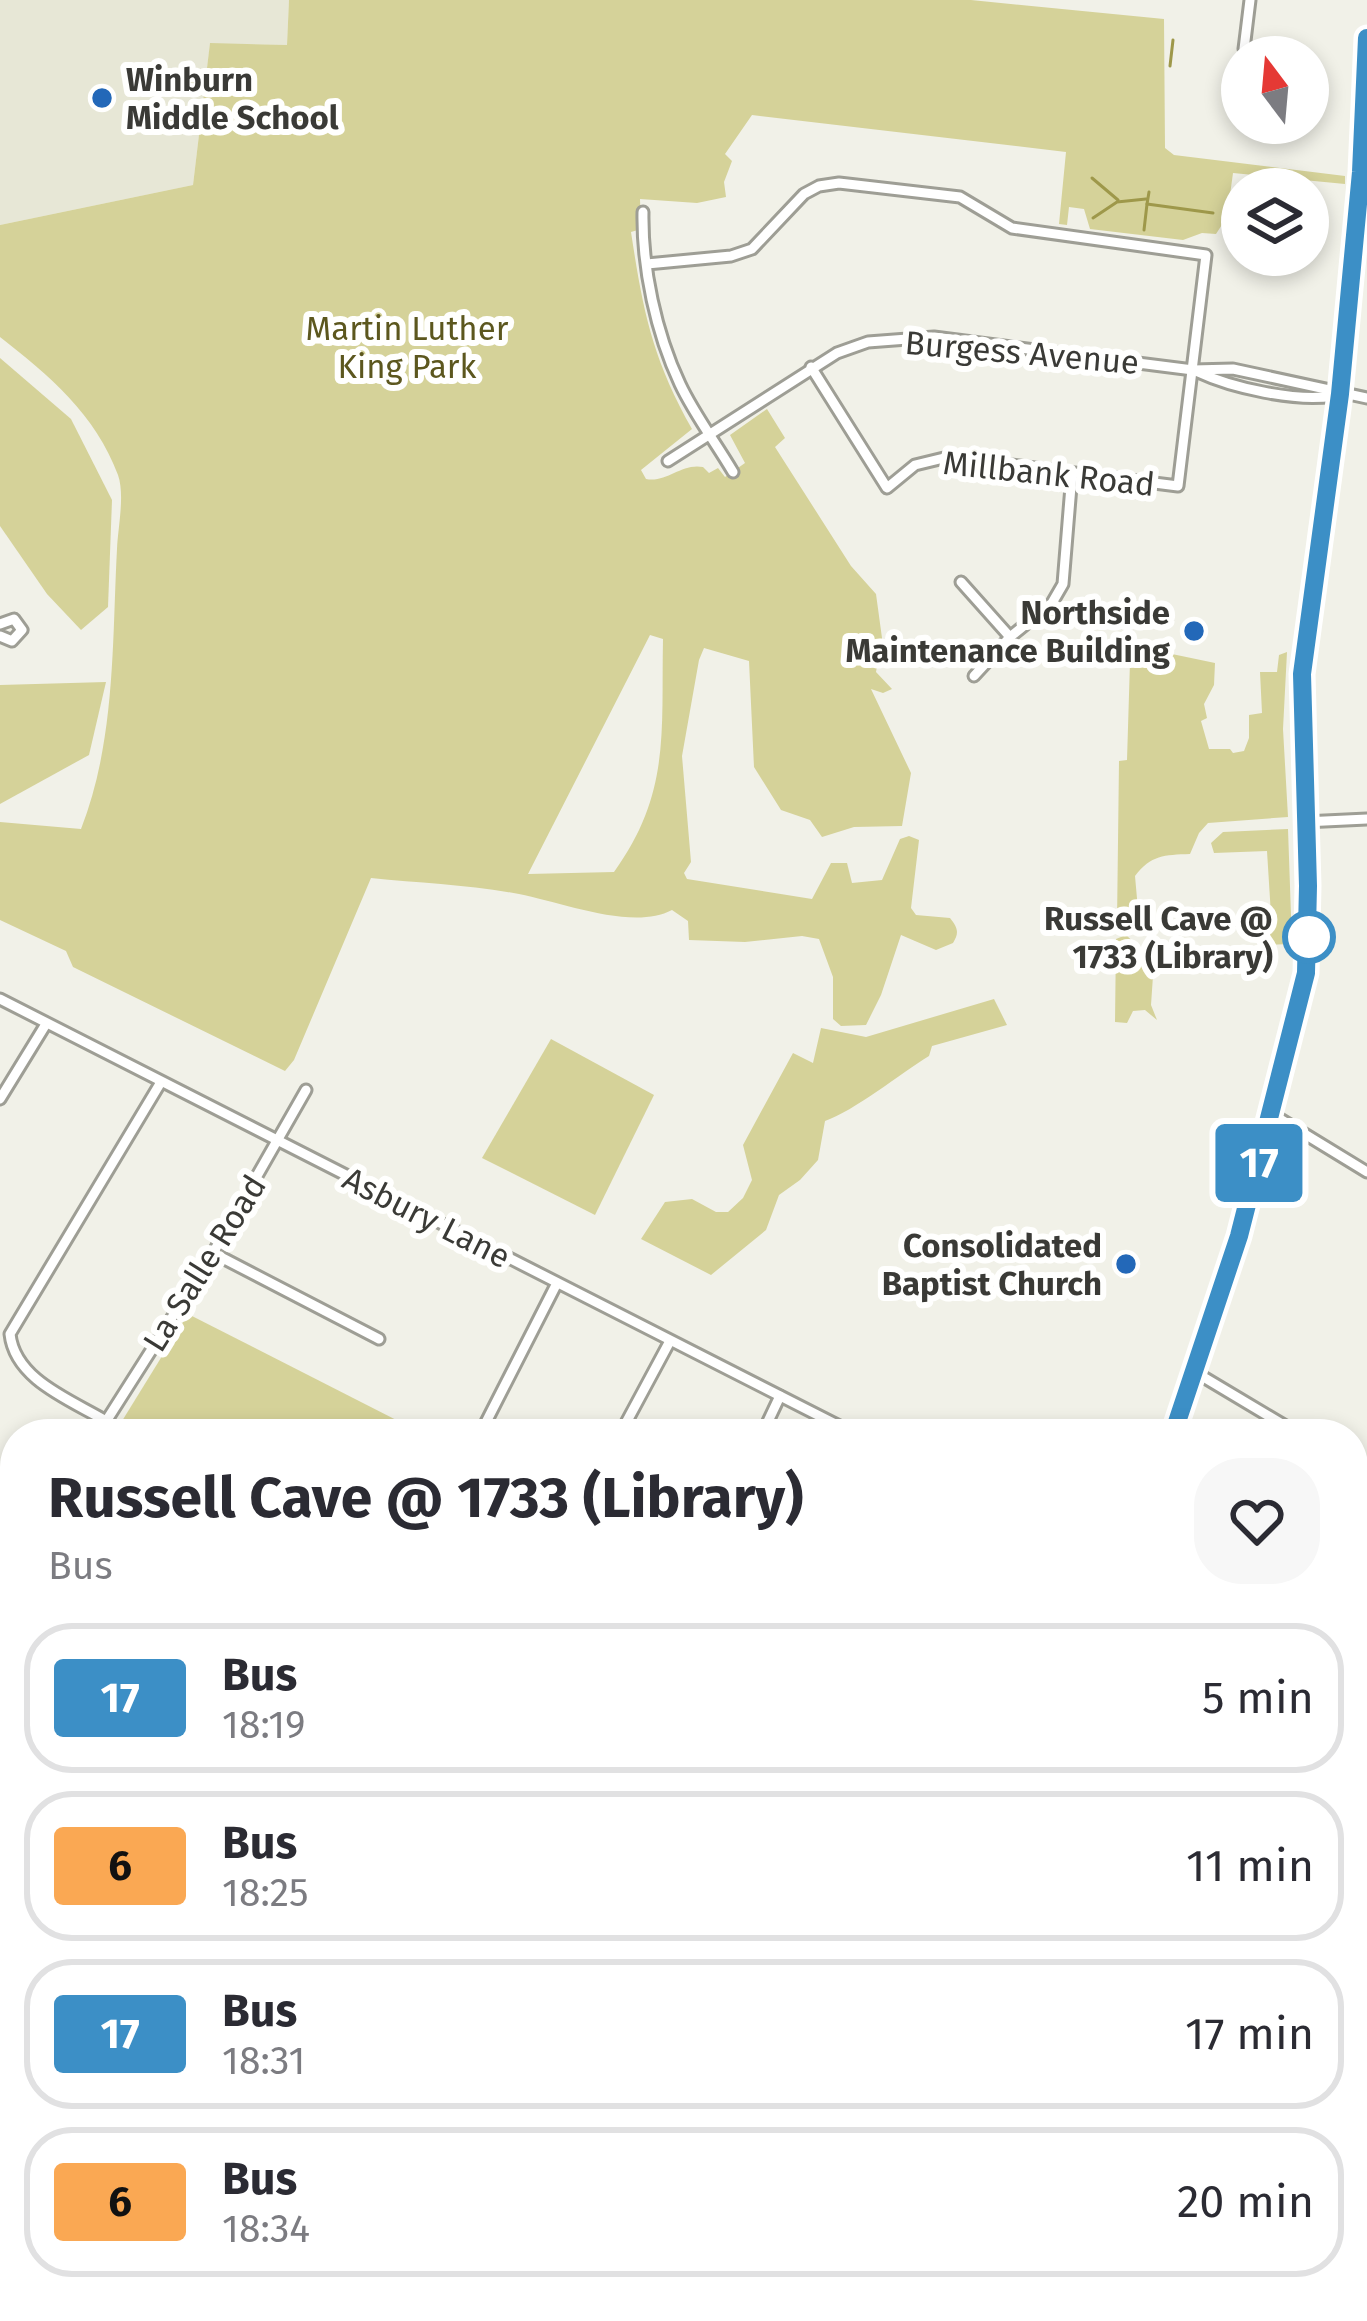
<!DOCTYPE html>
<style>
:root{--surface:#fff;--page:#f7f7f7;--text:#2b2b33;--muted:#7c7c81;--line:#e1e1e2}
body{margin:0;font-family:"Fira Sans",sans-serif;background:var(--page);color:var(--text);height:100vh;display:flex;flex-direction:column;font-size:45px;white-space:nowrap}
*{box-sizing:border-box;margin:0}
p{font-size:39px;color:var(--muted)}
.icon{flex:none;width:66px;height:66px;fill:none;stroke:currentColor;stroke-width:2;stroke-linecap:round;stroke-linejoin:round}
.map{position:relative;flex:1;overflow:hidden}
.side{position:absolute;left:0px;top:1419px;width:1368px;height:903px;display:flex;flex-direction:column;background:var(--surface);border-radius:48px 48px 0 0;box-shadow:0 6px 18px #0003}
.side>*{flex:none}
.badge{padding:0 24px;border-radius:9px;font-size:42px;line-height:78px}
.needle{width:78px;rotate:344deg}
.buttons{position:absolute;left:1221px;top:36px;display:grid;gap:24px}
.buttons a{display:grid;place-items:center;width:108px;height:108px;border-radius:50%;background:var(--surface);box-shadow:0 6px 18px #0003;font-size:60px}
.map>.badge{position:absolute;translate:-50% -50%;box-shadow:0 0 0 6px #fff}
.round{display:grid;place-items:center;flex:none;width:126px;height:126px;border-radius:48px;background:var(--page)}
.overview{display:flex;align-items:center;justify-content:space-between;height:204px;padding:0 48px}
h1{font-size:57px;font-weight:700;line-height:90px}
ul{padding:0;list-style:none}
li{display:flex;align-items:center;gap:36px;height:150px;margin:0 24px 18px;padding:0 24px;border:6px solid var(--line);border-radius:48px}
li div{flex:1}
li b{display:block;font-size:45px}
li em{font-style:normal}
li .badge{min-width:132px;font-weight:700;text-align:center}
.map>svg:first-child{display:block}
.built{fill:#e7e7d6}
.green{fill:#d5d299;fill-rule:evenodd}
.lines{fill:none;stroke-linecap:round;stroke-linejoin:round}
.stream{stroke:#9e984a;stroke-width:3}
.street-casing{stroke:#9e9e95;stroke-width:15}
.secondary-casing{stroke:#9e9e95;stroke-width:20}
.street{stroke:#fff;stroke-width:9}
.secondary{stroke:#fff;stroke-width:14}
.line-casing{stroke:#fff;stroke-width:27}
.line{stroke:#3c8fc6;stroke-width:18}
.poi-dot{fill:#2368b8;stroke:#fffffe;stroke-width:4.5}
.stop-dot{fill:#fff;stroke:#3c8fc6;stroke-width:6}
.labels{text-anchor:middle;stroke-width:12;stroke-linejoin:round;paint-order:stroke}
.poi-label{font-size:33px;font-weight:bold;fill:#3a3a36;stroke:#fffffe;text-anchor:end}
.park-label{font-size:33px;fill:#5c571e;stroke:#fffffe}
.street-label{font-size:33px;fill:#3a3a36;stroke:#fffffe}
.stop-label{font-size:33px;font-weight:bold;fill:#3a3a36;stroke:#fffffe;text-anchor:end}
</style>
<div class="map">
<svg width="1367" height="2321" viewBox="0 0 1367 2321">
<rect width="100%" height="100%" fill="#f1f1e8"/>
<polygon class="built" points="0,0 289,0 287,45 210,44 193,185 0,225"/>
<g class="green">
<path d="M289,0H971L1164,19L1165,148L1174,155L1345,176V184L1233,173L1227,217L1216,234L1202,233L1183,240L1090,229L1084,209L1069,207L1067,225L1059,224L1066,152L752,115L725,154L732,161L724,182L726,197L697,203L640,199L641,229L631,232C643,311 652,358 692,429L641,470L646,479C667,483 681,463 703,467L709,473L718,468L725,477L745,463L730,435L767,409L785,438L775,447L851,566L876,594L882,638L876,672L892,689L883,693L871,689L911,773L902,826L854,827L822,837L810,820L781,810L754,767L749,661L704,648L699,660L682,756L691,862L684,873L687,879L812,899L831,863H847L852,883L882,880L900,839L909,836L919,840L911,908L916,915L950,918C957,927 960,932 953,943L936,950L901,935L881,995L866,1025L841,1026L833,1019V977L819,939L802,936L745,942L689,940L688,921L672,910C633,931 561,902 519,894C471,885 420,883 371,878L294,1060L285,1071L73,967L66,951L0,920V822L81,829C116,739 112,642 117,549C118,527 125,495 118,475C96,415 49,375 0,337V225L193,185L210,43L287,45ZM650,635L663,639C661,731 671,793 614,872L528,874Z"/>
<polygon points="0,358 71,419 112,500 108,607 81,630 47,594 0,526"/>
<path d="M1148,649L1215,663L1214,685L1204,704L1207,718L1201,721L1209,749H1230L1233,753L1244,751L1249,738V715L1262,713L1260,672H1277L1279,655L1287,652L1283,729L1288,817L1208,823L1199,833L1190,854C1164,855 1151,855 1135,876L1139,921L1117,922L1119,761L1127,760L1130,662L1140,650Z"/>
<polygon points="106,682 89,755 0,804 0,685"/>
<polygon points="1288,829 1292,944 1263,945 1264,933 1272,931 1267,851 1214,853 1211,843 1223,832"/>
<polygon points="1126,935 1154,961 1151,1005 1157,1020 1145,1010 1133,1011 1127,1023 1115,1022 1116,939"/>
<path d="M994,999L1007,1025L932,1046L929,1056C900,1074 854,1111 825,1121L818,1160L800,1180L779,1195L766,1230L711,1275L641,1239L665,1202L692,1199L716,1212H728L743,1198L752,1180L743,1145L793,1053L813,1063L821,1028L866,1037Z"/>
<polygon points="551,1039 654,1095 595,1215 482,1158"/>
<polygon points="188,1314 412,1428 409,1434 114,1434"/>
<polygon points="1027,2307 1063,2307 1093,2318 1189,2307 1256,2307 1279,2321 1027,2321 1022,2318"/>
</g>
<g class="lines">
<g class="stream">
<polyline points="1170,66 1173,40"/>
<polyline points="1092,178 1118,200"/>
<polyline points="1149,192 1147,204 1213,213"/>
<polyline points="1093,218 1117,202 1146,199"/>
<polyline points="1144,230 1147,204"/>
<polyline points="0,2185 15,2185"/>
<polyline points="1051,2307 1059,2321"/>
</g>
<g class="street-casing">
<g id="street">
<polyline points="1244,49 1250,0"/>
<path d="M643,212C642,268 656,333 680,384C694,414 716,443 733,472"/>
<polyline points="647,264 731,256 752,249 804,194 819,186 839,183 960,197 1012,228 1206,255 1178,486 948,457 915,465 887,488 811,367"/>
<path d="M1198,372C1232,388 1296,402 1333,396"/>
<polyline points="668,461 837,353 868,342 934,337 1193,370 1233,369 1367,398"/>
<polyline points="961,582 1010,637"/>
<polyline points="0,624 14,619 22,630 12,641 0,636"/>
<polyline points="974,676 1010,637 1052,603 1063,584 1072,474"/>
<polyline points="1304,822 1367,819"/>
<polyline points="0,999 855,1434"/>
<polyline points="0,1099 46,1024"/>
<polyline points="1272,1114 1367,1172"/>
<polyline points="213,1253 379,1339"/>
<polyline points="1195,1372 1299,1434"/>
<path d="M106,1421C71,1400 15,1380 10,1334L161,1082"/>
<polyline points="482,1430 557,1283"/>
<polyline points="98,1434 213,1253 306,1090"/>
<polyline points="620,1434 670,1341"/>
<polyline points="762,1434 780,1396"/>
<polyline points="1353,1467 1367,1476"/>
<polyline points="0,1503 15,1513"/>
<polyline points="1353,1532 1367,1568"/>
<polyline points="0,1594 15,1569"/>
<polyline points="0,1629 15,1634"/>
<polyline points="0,1767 15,1740"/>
<polyline points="0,1970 15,1972"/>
<polyline points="1353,2076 1367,2113"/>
<polyline points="1353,2247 1367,2245"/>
<polyline points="137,2307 138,2321"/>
</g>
</g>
<g class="secondary-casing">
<g id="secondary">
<polyline points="1173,1434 1239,1236 1306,973 1308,886 1302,674 1339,395 1361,173 1367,36"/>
<polyline points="1004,2321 1010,2307"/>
</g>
</g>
<use href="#street" class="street"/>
<use href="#secondary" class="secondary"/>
</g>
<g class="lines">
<g class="line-casing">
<polyline id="line" points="1173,1434 1239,1236 1306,973 1308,886 1302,674 1340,394 1361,172 1367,38"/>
</g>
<use href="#line" class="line"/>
</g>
<g class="poi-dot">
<circle cx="102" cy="98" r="12"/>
<circle cx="1194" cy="631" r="12"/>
<circle cx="1126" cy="1264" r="12"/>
</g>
<circle class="stop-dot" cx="1309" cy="937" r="24"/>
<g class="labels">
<g class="poi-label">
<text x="126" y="91" text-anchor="start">Winburn<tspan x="126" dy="38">Middle School</tspan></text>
<text x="1170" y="624">Northside<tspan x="1170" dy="38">Maintenance Building</tspan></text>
<text x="1102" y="1257">Consolidated<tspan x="1102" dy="38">Baptist Church</tspan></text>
</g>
<g class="park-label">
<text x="407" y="340">Martin Luther<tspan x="407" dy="38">King Park</tspan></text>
</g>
<g class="street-label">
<text transform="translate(1022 352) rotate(5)" y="12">Burgess Avenue</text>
<text transform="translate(1049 473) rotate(6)" y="12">Millbank Road</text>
<text transform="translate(427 1217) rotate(27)" y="12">Asbury Lane</text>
<text transform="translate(204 1263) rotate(-58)" y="12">La Salle Road</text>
</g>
<g class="stop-label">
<text x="1273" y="930">Russell Cave @<tspan x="1273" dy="38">1733 (Library)</tspan></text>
</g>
</g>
</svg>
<div class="buttons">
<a><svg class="needle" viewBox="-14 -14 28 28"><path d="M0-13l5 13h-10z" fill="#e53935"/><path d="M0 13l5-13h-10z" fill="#7c7c81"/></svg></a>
<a><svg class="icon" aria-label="layers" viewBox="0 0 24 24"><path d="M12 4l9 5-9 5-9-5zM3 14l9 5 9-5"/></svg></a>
</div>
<b class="badge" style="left:1259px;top:1163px;background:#3c8fc6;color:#fff">17</b>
<section class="side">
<div class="overview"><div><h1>Russell Cave @ 1733 (Library)</h1><p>Bus</p></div><a class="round"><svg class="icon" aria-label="heart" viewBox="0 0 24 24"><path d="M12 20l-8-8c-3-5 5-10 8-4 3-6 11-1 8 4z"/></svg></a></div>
<ul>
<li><span class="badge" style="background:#3c8fc6;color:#fff">17</span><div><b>Bus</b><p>18:19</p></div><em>5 min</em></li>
<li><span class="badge" style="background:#faa853;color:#111">6</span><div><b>Bus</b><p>18:25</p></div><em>11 min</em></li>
<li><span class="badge" style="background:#3c8fc6;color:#fff">17</span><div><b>Bus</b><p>18:31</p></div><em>17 min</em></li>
<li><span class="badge" style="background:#faa853;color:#111">6</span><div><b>Bus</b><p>18:34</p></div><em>20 min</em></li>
</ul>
</section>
</div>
